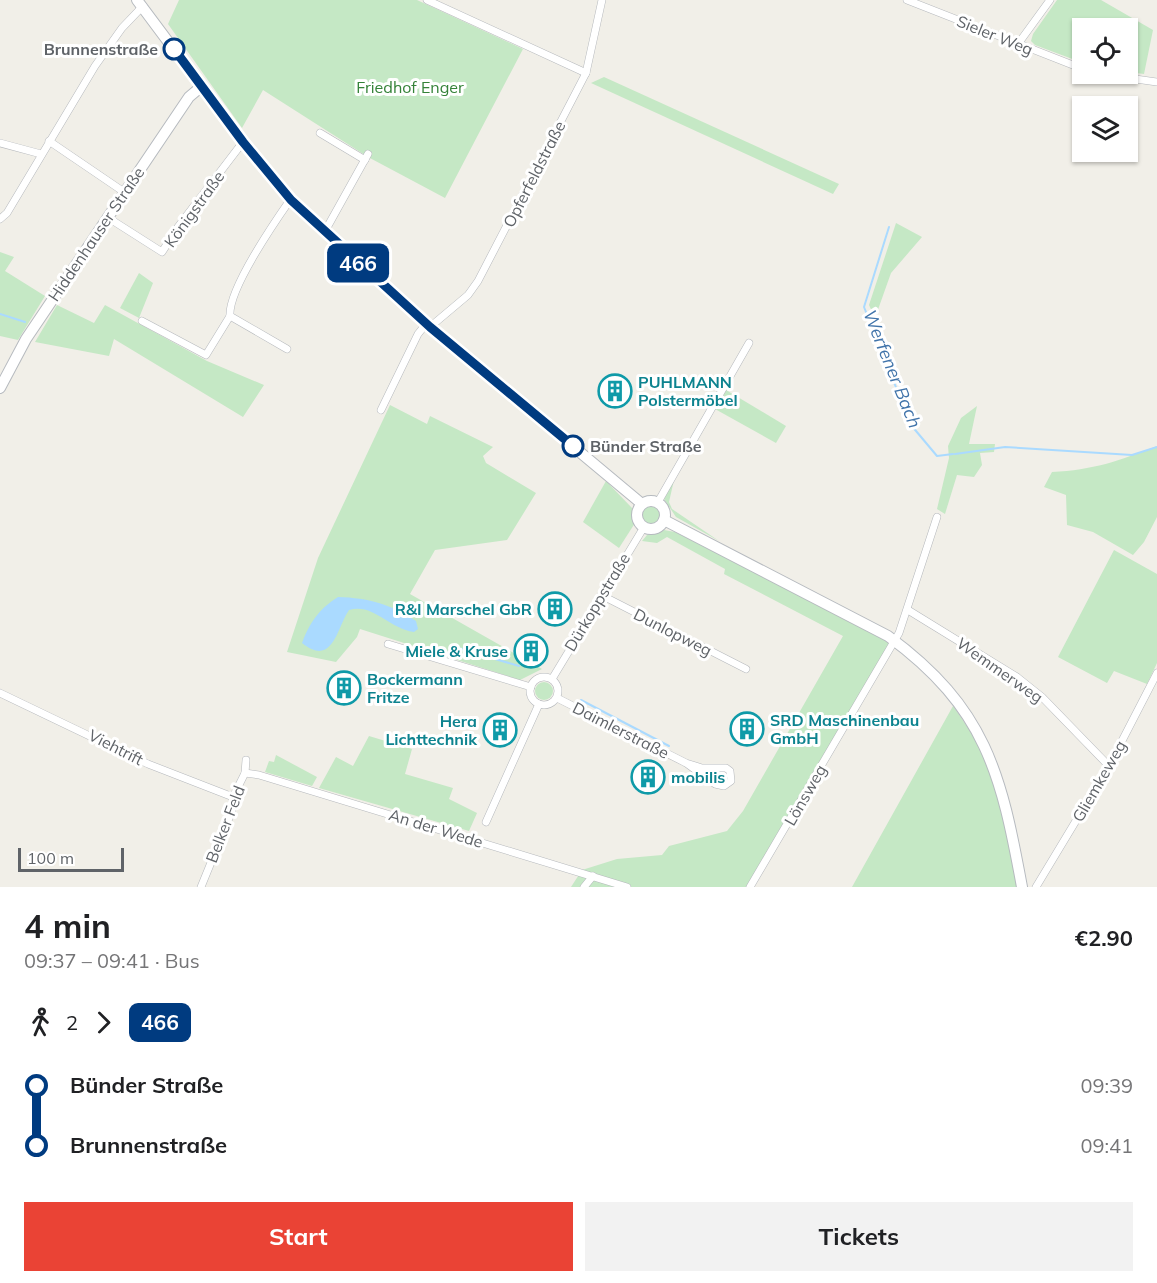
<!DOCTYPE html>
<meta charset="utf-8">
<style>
:root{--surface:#fff;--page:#f2f2f2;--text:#202124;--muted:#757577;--accent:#ea4335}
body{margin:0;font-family:Mulish,sans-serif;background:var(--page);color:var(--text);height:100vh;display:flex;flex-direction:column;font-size:22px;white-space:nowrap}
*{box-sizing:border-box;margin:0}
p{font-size:20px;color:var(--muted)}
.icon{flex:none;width:33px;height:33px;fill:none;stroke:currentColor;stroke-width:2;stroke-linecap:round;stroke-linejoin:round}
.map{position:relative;height:887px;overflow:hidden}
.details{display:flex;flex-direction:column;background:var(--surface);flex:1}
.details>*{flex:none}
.badge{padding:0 12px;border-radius:9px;font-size:21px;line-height:39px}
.fabs{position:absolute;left:1072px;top:18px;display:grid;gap:12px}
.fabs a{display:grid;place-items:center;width:66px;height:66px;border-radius:0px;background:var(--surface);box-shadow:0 2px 4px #0004;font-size:30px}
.scale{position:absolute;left:18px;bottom:15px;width:106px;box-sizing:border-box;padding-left:6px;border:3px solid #5f6368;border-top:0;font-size:16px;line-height:21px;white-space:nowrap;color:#5f6368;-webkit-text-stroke:4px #fff;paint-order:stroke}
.map>.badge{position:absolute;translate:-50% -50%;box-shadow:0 0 0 3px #fff}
.legs{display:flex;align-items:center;gap:9px;height:66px;padding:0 24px;font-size:20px}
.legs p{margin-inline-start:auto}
.head{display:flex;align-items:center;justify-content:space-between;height:102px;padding:0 24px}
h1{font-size:33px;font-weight:700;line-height:45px}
.action{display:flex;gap:12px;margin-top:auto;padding:12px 24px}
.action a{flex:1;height:69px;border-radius:0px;background:var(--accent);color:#fff;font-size:24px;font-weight:700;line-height:69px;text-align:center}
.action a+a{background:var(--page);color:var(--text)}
ul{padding:0 24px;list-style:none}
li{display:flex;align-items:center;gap:21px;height:60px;font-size:22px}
li i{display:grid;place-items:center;width:9px;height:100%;margin:0 8px;background:currentColor}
li i::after{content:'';width:15px;height:15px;margin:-8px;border:4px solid;border-radius:50%;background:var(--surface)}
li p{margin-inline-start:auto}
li:first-child i{background:linear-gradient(#0000 50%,currentColor 0)}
li:last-child i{background:linear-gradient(currentColor 50%,#0000 0)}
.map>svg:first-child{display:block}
.green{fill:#c5e8c5}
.water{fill:#aadaff}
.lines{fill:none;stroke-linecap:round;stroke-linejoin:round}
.stream{stroke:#aadaff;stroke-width:2}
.street-casing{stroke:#b5b8bc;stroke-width:8}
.secondary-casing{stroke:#b6babf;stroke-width:12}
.street{stroke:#fff;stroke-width:7}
.secondary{stroke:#fff;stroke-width:10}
.line-1-casing{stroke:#fff;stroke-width:14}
.line-1{stroke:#003b80;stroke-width:9}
.stop-1-dot{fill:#fff;stroke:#003b80;stroke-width:3}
.labels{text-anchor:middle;stroke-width:6;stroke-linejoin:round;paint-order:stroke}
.street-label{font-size:16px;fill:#5f6368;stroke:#fff}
.stop-label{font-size:16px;font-weight:bold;fill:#5f6368;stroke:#fff;text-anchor:end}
.park-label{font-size:16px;fill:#348238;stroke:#fff}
.culture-label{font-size:16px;font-weight:bold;fill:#0d838f;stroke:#fff;text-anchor:start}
.water-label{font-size:18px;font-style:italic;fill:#4174aa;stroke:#fff}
</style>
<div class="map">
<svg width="1157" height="887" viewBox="0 0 1157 887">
<rect width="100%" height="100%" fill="#f1efe8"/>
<g class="green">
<polygon points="179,0 417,0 523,49 445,198 368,157 263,90 242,128 168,24"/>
<polygon points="1057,0 1101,0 1153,30 1144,74 1128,72 1128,28 1083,28 1083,63 1035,45 1031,41 1033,34"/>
<polygon points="604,77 839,184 833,194 591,83"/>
<polygon points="896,223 922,237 891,273 875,318 869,305"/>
<polygon points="0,252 14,257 5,271 45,296 18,340 0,336"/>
<polygon points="139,273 153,283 139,318 120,308"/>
<polygon points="57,305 94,323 105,305 207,361 264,385 243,417 114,339 109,356 35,342"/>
<polygon points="726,390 786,426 776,443 715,409"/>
<polygon points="390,405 427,424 430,416 493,447 483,456 486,463 536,493 507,540 435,550 410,594 542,669 520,680 360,629 357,637 336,662 287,652 318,558"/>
<polygon points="977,406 969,444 995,444 994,452 980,453 982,465 974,477 957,475 945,514 937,509 949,458 948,446 961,418"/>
<path d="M1157,446V517L1144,542L1133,555L1093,532L1067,525L1066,495L1044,487L1052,472C1093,470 1119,461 1157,446Z"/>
<polygon points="674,480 669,502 672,509 719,541 676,517 664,499"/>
<polygon points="606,481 632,508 635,523 619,548 583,522"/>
<circle cx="651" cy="515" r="9"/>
<polygon points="664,530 675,532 888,640 889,644 747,887 571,887 582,870 617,859 662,855 669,846 727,831 743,811 843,636 724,574 725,569 667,537 657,543 642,541 647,535"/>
<polygon points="1114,550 1157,574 1157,663 1147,684 1114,671 1107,683 1058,657"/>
<circle cx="544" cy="691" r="9"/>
<path d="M953,706C962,719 971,731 978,745C1001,788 1008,840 1017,887H852Z"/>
<polygon points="369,736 412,749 405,774 453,788 449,799 477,813 469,831 319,788 336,757 353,766"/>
<polygon points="276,755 317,777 312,786 265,772 269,761 274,762"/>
</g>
<path class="water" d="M338,597C369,598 390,604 416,621L418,629L414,632C387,628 374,603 349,610C337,627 333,668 302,643C310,622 319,609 338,597Z"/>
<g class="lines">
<g class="stream">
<polyline points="889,227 864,307 911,425 937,456 953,454"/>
<polyline points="0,314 25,322"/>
<polyline points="955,454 1005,447 1132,455 1157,447"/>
<polyline points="458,648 519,666"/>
<polyline points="581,700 669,746"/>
</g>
<g class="street-casing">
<g id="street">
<polyline points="427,0 586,73"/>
<polyline points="907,0 1083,69"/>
<polyline points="1018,44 1050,0"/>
<polyline points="1100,74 1157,82"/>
<polyline points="320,133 365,160"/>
<polyline points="49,141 124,192"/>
<polyline points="0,143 41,154"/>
<polyline points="107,217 162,252 178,227 243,142"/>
<polyline points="0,219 7,213 95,66 122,28 143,6"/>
<polyline points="324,233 368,154"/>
<polyline points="142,321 206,355 230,316"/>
<polyline points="430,327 468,295 478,281 586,73 602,0"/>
<path d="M287,349L230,316C228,290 274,223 290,200"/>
<polyline points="381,410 418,334 426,324"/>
<polyline points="658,502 749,343"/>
<polyline points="601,595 746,669"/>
<polyline points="908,610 1017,677 1042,697 1109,766"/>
<polyline points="388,644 531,687"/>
<circle cx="544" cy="691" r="14"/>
<polyline points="552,679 644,527"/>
<polyline points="0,693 148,764 233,797"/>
<polyline points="557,698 686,763 715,784 724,786 731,781 730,771 726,768 702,768 686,763"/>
<polyline points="245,773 259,775 627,887"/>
<polyline points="486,822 539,704"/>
<polyline points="201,887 232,811 233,797 245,773 246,760"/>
<polyline points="584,887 593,876"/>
<polyline points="750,887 899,633 937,517"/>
<polyline points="1036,887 1109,766 1157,673"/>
</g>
</g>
<g class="secondary-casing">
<g id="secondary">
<polyline points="137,0 243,142 290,200 430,327 642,504"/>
<polyline points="0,388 26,339 189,97 202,86"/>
<circle cx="651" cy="515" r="14"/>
<path d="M664,520L888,636C986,708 1001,773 1022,887"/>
</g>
</g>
<use href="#street" class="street"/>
<use href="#secondary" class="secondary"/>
</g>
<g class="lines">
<g class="line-1-casing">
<polyline id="line-1" points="174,49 243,142 291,200 430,327 573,446"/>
</g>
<use href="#line-1" class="line-1"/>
</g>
<defs>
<g id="building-ring" transform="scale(1.725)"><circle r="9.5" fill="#fff" stroke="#0f9aa8" stroke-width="1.5"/><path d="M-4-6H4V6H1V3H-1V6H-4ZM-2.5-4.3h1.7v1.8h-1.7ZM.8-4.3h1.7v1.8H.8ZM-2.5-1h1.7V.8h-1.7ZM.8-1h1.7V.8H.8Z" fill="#0f9aa8"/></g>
</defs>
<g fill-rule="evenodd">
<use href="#building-ring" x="615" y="391"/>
<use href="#building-ring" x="555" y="609"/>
<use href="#building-ring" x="531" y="651"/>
<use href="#building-ring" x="344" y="688"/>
<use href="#building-ring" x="747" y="729"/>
<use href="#building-ring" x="500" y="730"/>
<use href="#building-ring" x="648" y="777"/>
</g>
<g class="stop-1-dot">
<circle cx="174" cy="49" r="10"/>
<circle cx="573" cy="446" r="10"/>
</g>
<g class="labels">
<g class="street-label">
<text transform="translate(995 35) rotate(22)" y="6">Sieler Weg</text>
<text transform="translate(534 174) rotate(-63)" y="6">Opferfeldstraße</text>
<text transform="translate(194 209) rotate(-54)" y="6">Königstraße</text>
<text transform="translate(96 234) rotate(-56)" y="6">Hiddenhauser Straße</text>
<text transform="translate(597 602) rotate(-59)" y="6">Dürkoppstraße</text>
<text transform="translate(673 632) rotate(27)" y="6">Dunlopweg</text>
<text transform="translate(1000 670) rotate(35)" y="6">Wemmerweg</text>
<text transform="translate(621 730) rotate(27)" y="6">Daimlerstraße</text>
<text transform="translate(116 747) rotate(27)" y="6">Viehtrift</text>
<text transform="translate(1099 781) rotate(-60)" y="6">Gliemkeweg</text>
<text transform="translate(805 795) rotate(-60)" y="6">Lönsweg</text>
<text transform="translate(225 824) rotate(-69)" y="6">Belker Feld</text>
<text transform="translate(436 828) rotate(17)" y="6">An der Wede</text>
</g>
<g class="stop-label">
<text x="158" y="55">Brunnenstraße</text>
<text x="590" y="452" text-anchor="start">Bünder Straße</text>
</g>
<g class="park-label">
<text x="410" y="93">Friedhof Enger</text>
</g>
<g class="culture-label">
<text x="638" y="388">PUHLMANN<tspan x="638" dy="18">Polstermöbel</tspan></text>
<text x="532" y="615" text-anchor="end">R&amp;I Marschel GbR</text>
<text x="508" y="657" text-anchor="end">Miele &amp; Kruse</text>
<text x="367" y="685">Bockermann<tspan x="367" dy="18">Fritze</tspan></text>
<text x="770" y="726">SRD Maschinenbau<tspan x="770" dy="18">GmbH</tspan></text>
<text x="477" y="727" text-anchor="end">Hera<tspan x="477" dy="18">Lichttechnik</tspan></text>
<text x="671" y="783">mobilis</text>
</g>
<g class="water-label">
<text transform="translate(892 369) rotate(68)" y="6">Werfener Bach</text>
</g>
</g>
</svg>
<div class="fabs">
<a><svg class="icon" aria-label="locate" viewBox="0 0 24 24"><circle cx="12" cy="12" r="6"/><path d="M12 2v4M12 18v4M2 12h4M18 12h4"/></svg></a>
<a><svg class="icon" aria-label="layers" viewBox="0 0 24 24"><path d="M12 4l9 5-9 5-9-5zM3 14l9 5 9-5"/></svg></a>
</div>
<div class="scale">100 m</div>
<b class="badge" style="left:358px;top:263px;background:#003b80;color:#fff">466</b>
</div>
<section class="details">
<div class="head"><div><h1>4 min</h1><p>09:37 – 09:41 · Bus</p></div><b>€2.90</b></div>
<div class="legs"><svg class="icon" aria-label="walk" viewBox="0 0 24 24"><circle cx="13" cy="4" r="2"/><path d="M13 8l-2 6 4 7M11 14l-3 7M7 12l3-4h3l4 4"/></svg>2<svg class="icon" aria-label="forward" viewBox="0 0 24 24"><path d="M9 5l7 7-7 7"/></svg><b class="badge" style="background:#003b80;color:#fff">466</b></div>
<ul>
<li><i style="color:#003b80"></i><b>Bünder Straße</b><p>09:39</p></li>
<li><i style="color:#003b80"></i><b>Brunnenstraße</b><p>09:41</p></li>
</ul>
<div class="action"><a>Start</a><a>Tickets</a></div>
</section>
